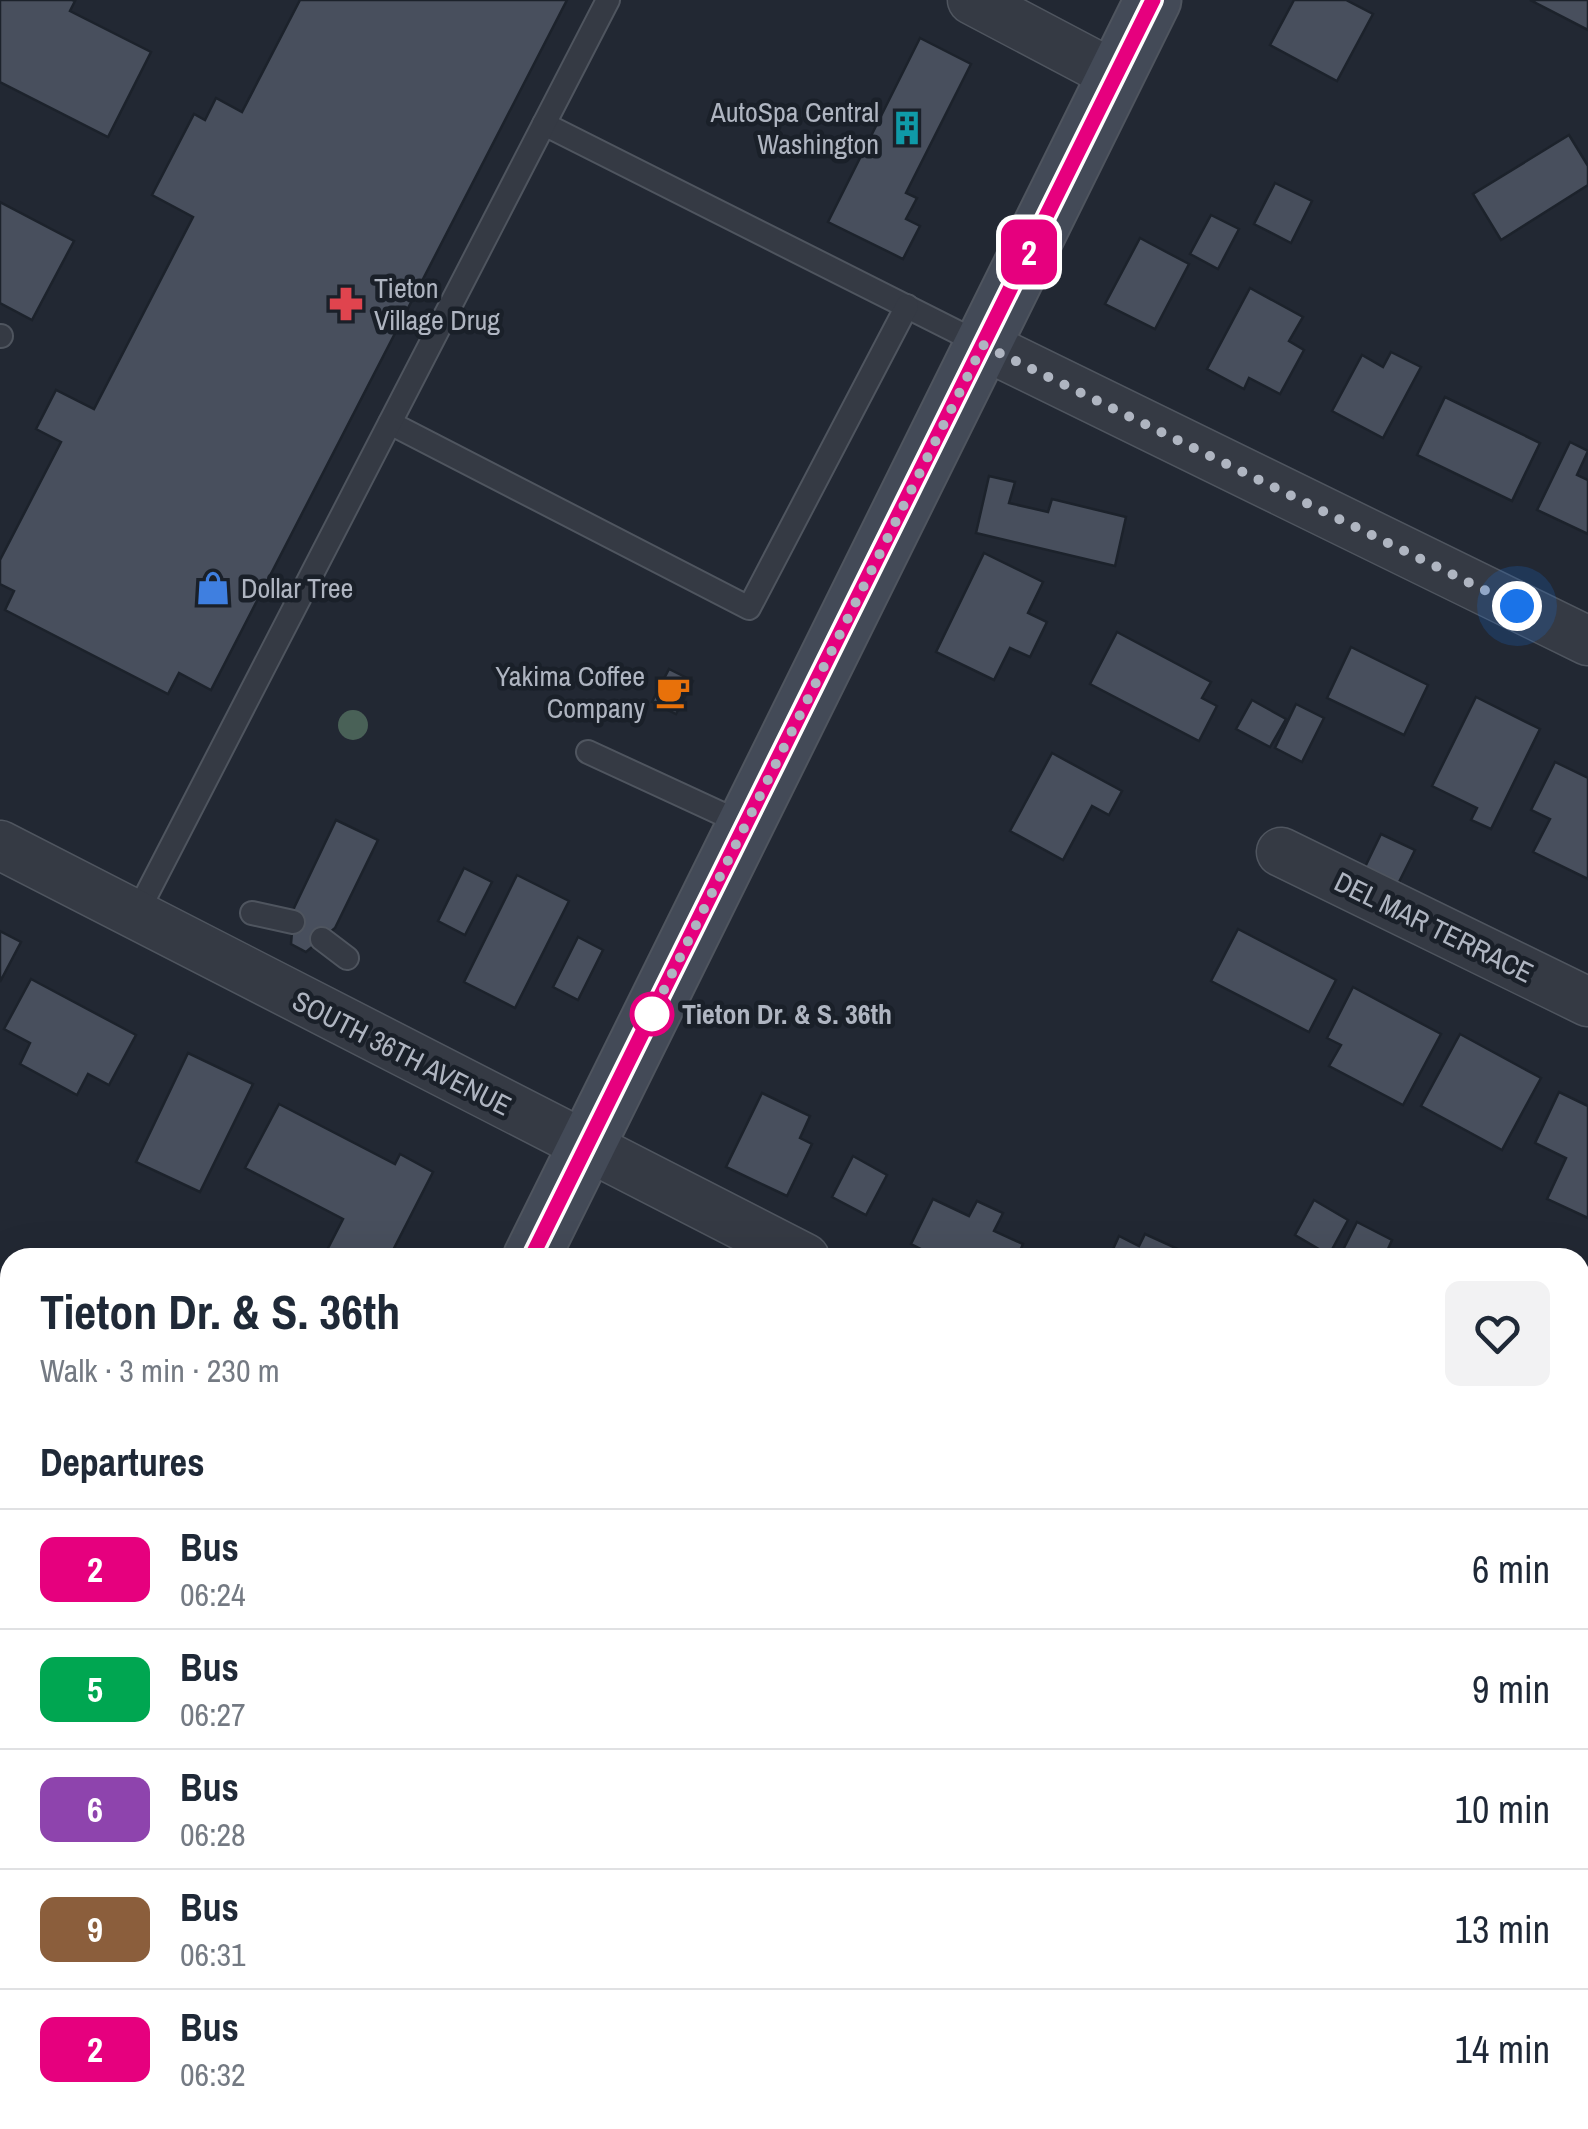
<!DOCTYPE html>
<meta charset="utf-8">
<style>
:root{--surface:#fff;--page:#f2f2f3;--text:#1f2937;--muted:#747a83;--line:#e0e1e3}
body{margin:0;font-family:"Archivo Narrow",sans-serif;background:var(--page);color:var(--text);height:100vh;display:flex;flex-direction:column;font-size:38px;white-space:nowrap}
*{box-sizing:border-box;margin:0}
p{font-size:32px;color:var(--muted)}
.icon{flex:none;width:55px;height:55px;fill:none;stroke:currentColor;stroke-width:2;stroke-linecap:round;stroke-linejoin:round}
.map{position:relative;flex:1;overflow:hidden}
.drawer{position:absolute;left:0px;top:1248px;width:1590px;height:882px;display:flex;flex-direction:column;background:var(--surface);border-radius:30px 30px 0 0;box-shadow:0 10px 40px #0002}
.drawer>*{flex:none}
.badge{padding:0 20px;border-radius:15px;font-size:35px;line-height:65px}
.you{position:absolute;width:50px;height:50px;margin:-25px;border:8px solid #fff;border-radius:50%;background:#1a73e8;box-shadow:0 0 0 15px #1a73e833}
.map>.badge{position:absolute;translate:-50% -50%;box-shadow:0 0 0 5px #fff}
h2{padding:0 40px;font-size:38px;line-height:90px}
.round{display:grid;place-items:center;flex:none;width:105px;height:105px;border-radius:15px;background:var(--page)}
.summary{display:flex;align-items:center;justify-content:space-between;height:170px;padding:0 40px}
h1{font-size:48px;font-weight:800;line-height:75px}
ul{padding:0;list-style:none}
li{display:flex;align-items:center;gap:30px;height:120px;padding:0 40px;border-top:2px solid var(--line)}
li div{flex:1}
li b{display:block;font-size:38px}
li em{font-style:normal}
li .badge{min-width:110px;font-weight:700;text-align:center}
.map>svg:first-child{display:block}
.building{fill:#484f5d;stroke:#1c222b;stroke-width:2.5}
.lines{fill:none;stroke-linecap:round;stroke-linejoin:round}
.lane-casing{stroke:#4f555f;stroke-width:26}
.street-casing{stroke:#4f555f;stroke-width:51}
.secondary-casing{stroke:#4f555f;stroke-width:59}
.lane{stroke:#353a44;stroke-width:22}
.street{stroke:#353a44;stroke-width:48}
.secondary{stroke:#434a57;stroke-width:55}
.tree{fill:#496157}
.line-casing{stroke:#fff;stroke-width:22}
.line{stroke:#e6007e;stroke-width:15}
.walk{stroke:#afb5c1;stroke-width:10;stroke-dasharray:0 18}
.stop-dot{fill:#fff;stroke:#e6007e;stroke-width:5}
.labels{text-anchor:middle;stroke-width:9;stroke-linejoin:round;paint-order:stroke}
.poi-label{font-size:28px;fill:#afb5c1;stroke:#1a2029;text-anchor:end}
.street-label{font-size:28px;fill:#afb5c1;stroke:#1a2029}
.stop-label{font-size:28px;font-weight:bold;fill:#afb5c1;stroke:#1a2029;text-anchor:start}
</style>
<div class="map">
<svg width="1588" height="2129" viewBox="0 0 1588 2129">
<rect width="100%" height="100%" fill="#222833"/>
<g class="building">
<polygon points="0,0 72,0 75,1 70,11 151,52 108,137 0,82"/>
<polygon points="300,0 567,0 211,690 179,673 168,694 5,610 14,591 0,584 0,560 61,442 36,429 56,390 94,409 193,217 152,195 194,114 205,120 216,98 242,112"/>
<polygon points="1294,0 1346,0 1373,14 1337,81 1270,45"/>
<polygon points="1530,0 1588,0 1588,30"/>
<polygon points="920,38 971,64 906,193 917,198 906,219 920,226 903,259 828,222"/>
<polygon points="1569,135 1588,166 1588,185 1501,240 1473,194"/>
<polygon points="1275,183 1312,201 1291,243 1254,224"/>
<polygon points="0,202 74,241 32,320 0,303"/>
<polygon points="1211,215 1239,229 1218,269 1190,254"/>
<polygon points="1140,238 1189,264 1155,329 1105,304"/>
<polygon points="1250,288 1303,317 1289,341 1304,350 1280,394 1249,378 1244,389 1207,369"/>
<polygon points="1391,352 1421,367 1383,438 1332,411 1362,355 1383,367"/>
<polygon points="1445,397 1540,443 1512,501 1417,455"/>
<polygon points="1570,442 1588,451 1577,475 1588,480 1588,534 1537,510"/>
<polygon points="989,476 1015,482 1009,503 1048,512 1052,499 1126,517 1115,566 976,533"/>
<polygon points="984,553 1043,582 1028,613 1047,622 1030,657 1010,648 994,680 936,652"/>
<polygon points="1117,632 1211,682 1202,698 1217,706 1199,741 1090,684"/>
<polygon points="1351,647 1428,685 1404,735 1327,698"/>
<polygon points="669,669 693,681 676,714 652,702"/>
<polygon points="1476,697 1540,729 1491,829 1471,820 1477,808 1432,786"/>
<polygon points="1252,700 1286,719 1270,747 1236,729"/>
<polygon points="1296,704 1324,718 1302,762 1275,748"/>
<polygon points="1052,753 1122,791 1109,815 1092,806 1063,860 1010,831"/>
<polygon points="1555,762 1588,778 1588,879 1533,852 1550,819 1531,810"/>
<polygon points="336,820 378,840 335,928 306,952 291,944 294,908"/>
<polygon points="1381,834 1415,850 1398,884 1365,867"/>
<polygon points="464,868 492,882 465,935 438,921"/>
<polygon points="517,875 569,901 515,1008 464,982"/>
<polygon points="1238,929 1336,980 1309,1032 1211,981"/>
<polygon points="0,931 21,942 0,982"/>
<polygon points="578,937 603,950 578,1000 553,987"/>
<polygon points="31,979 136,1035 109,1085 88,1074 77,1095 20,1064 30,1043 4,1029"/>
<polygon points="1353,987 1441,1034 1403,1105 1329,1066 1341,1045 1327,1038"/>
<polygon points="1460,1034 1541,1078 1502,1150 1421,1106"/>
<polygon points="188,1053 253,1084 200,1192 136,1162"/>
<polygon points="1559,1092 1588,1106 1588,1218 1547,1199 1566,1158 1535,1143"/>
<polygon points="762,1093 810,1116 800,1138 812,1144 787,1196 726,1167"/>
<polygon points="279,1104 395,1164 400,1154 433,1172 389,1258 323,1258 343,1219 245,1168"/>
<polygon points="853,1156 887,1175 866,1215 832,1197"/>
<polygon points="933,1199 969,1216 977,1201 1003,1213 994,1231 1023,1244 1017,1258 939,1258 911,1244"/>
<polygon points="1314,1200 1348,1220 1329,1255 1295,1235"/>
<polygon points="1357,1222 1392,1240 1384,1258 1339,1258"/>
<polygon points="1145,1234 1178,1249 1174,1258 1109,1258 1119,1236 1139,1246"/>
<polygon points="10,1356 10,1410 0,1405 0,1375"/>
<polygon points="1588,1429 1588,1507 1580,1523 1580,1432 1585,1434"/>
<polygon points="10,1769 10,1892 0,1887 0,1790"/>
<polygon points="0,1993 10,1998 10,2040 1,2058"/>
<polygon points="732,2120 807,2120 802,2129 752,2129"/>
<polygon points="840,2120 946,2120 966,2129 836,2129"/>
<polygon points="1496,2120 1571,2120 1566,2129 1491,2129"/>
</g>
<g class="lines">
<g class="lane-casing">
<g id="lane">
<polyline points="544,124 983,345"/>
<polyline points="0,336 1,336"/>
<polyline points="390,423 749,608 907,306"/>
<polyline points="588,752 746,825"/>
<polyline points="252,913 293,922"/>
<polyline points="136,915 608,0"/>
<polyline points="322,939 347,958"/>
<polyline points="0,1705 10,1686"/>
</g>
</g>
<g class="street-casing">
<g id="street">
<polyline points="972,0 1116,76"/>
<polyline points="983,345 1588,641"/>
<polyline points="0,845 805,1258"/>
<polyline points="1281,852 1588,1002"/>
<polyline points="0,1514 10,1520"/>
<polyline points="1580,1646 1588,1650"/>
<polyline points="1580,1785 1588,1769"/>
<polyline points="1212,2120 1231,2129"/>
<polyline points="1409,2129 1413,2120"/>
</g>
</g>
<g class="secondary-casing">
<g id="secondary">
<polyline points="531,1258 1153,0"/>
<polyline points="84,2129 89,2120"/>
</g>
</g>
<use href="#lane" class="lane"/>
<use href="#street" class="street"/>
<use href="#secondary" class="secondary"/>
</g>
<circle class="tree" cx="353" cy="725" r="15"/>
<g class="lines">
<g class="line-casing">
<polyline id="line" points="531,1258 1153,0"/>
</g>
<use href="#line" class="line"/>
<polyline class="walk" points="652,1014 650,1018 983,345 1517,606"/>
</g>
<defs>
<g id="building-bare" transform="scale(2.7)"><path d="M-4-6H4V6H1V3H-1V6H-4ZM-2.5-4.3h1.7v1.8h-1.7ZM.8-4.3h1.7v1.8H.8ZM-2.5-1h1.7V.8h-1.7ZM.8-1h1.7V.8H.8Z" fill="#0f9aa8" stroke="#1a2029" stroke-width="2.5" paint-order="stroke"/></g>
<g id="pharmacy-bare" transform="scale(2.7)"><path d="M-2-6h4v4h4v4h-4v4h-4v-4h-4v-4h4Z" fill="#e0444e" stroke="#1a2029" stroke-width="2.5" paint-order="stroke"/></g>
<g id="shop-bare" transform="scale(2.7)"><path d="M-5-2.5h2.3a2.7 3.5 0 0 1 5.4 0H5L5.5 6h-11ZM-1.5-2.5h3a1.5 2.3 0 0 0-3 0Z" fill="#3f7fe0" stroke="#1a2029" stroke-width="2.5" paint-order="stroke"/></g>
<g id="cafe-bare" transform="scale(2.7)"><path d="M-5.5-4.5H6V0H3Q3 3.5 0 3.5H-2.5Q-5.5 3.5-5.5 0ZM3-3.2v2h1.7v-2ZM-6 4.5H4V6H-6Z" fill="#e8710a" stroke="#1a2029" stroke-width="2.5" paint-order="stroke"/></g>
</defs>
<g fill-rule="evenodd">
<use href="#building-bare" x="907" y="128"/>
<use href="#pharmacy-bare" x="346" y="304"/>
<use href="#shop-bare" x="213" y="588"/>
<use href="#cafe-bare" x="673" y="692"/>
</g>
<circle class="stop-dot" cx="652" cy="1014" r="20"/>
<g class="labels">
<g class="poi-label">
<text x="879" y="122">AutoSpa Central<tspan x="879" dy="32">Washington</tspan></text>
<text x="374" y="298" text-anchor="start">Tieton<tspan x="374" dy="32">Village Drug</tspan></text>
<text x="241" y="598" text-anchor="start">Dollar Tree</text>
<text x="645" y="686">Yakima Coffee<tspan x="645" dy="32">Company</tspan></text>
</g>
<g class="street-label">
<text transform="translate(1434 927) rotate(26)" y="10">DEL MAR TERRACE</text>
<text transform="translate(402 1053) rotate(27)" y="10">SOUTH 36TH AVENUE</text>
</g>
<g class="stop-label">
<text x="682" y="1024">Tieton Dr. &amp; S. 36th</text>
</g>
</g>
</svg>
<div class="you" style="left:1517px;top:606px"></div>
<b class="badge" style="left:1029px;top:252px;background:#e6007e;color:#fff">2</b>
<section class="drawer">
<div class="summary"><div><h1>Tieton Dr. &amp; S. 36th</h1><p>Walk · 3 min · 230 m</p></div><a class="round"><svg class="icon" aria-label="heart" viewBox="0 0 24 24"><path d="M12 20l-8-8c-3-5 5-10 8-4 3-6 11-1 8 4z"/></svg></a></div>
<h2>Departures</h2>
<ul>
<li><span class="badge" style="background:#e6007e;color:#fff">2</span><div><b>Bus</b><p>06:24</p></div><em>6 min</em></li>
<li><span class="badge" style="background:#00a651;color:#fff">5</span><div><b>Bus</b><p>06:27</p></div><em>9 min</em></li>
<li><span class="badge" style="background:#8e44ad;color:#fff">6</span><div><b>Bus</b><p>06:28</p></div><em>10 min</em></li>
<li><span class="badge" style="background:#8b5e3c;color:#fff">9</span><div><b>Bus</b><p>06:31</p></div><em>13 min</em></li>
<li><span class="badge" style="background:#e6007e;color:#fff">2</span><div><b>Bus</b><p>06:32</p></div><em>14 min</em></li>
</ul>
</section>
</div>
